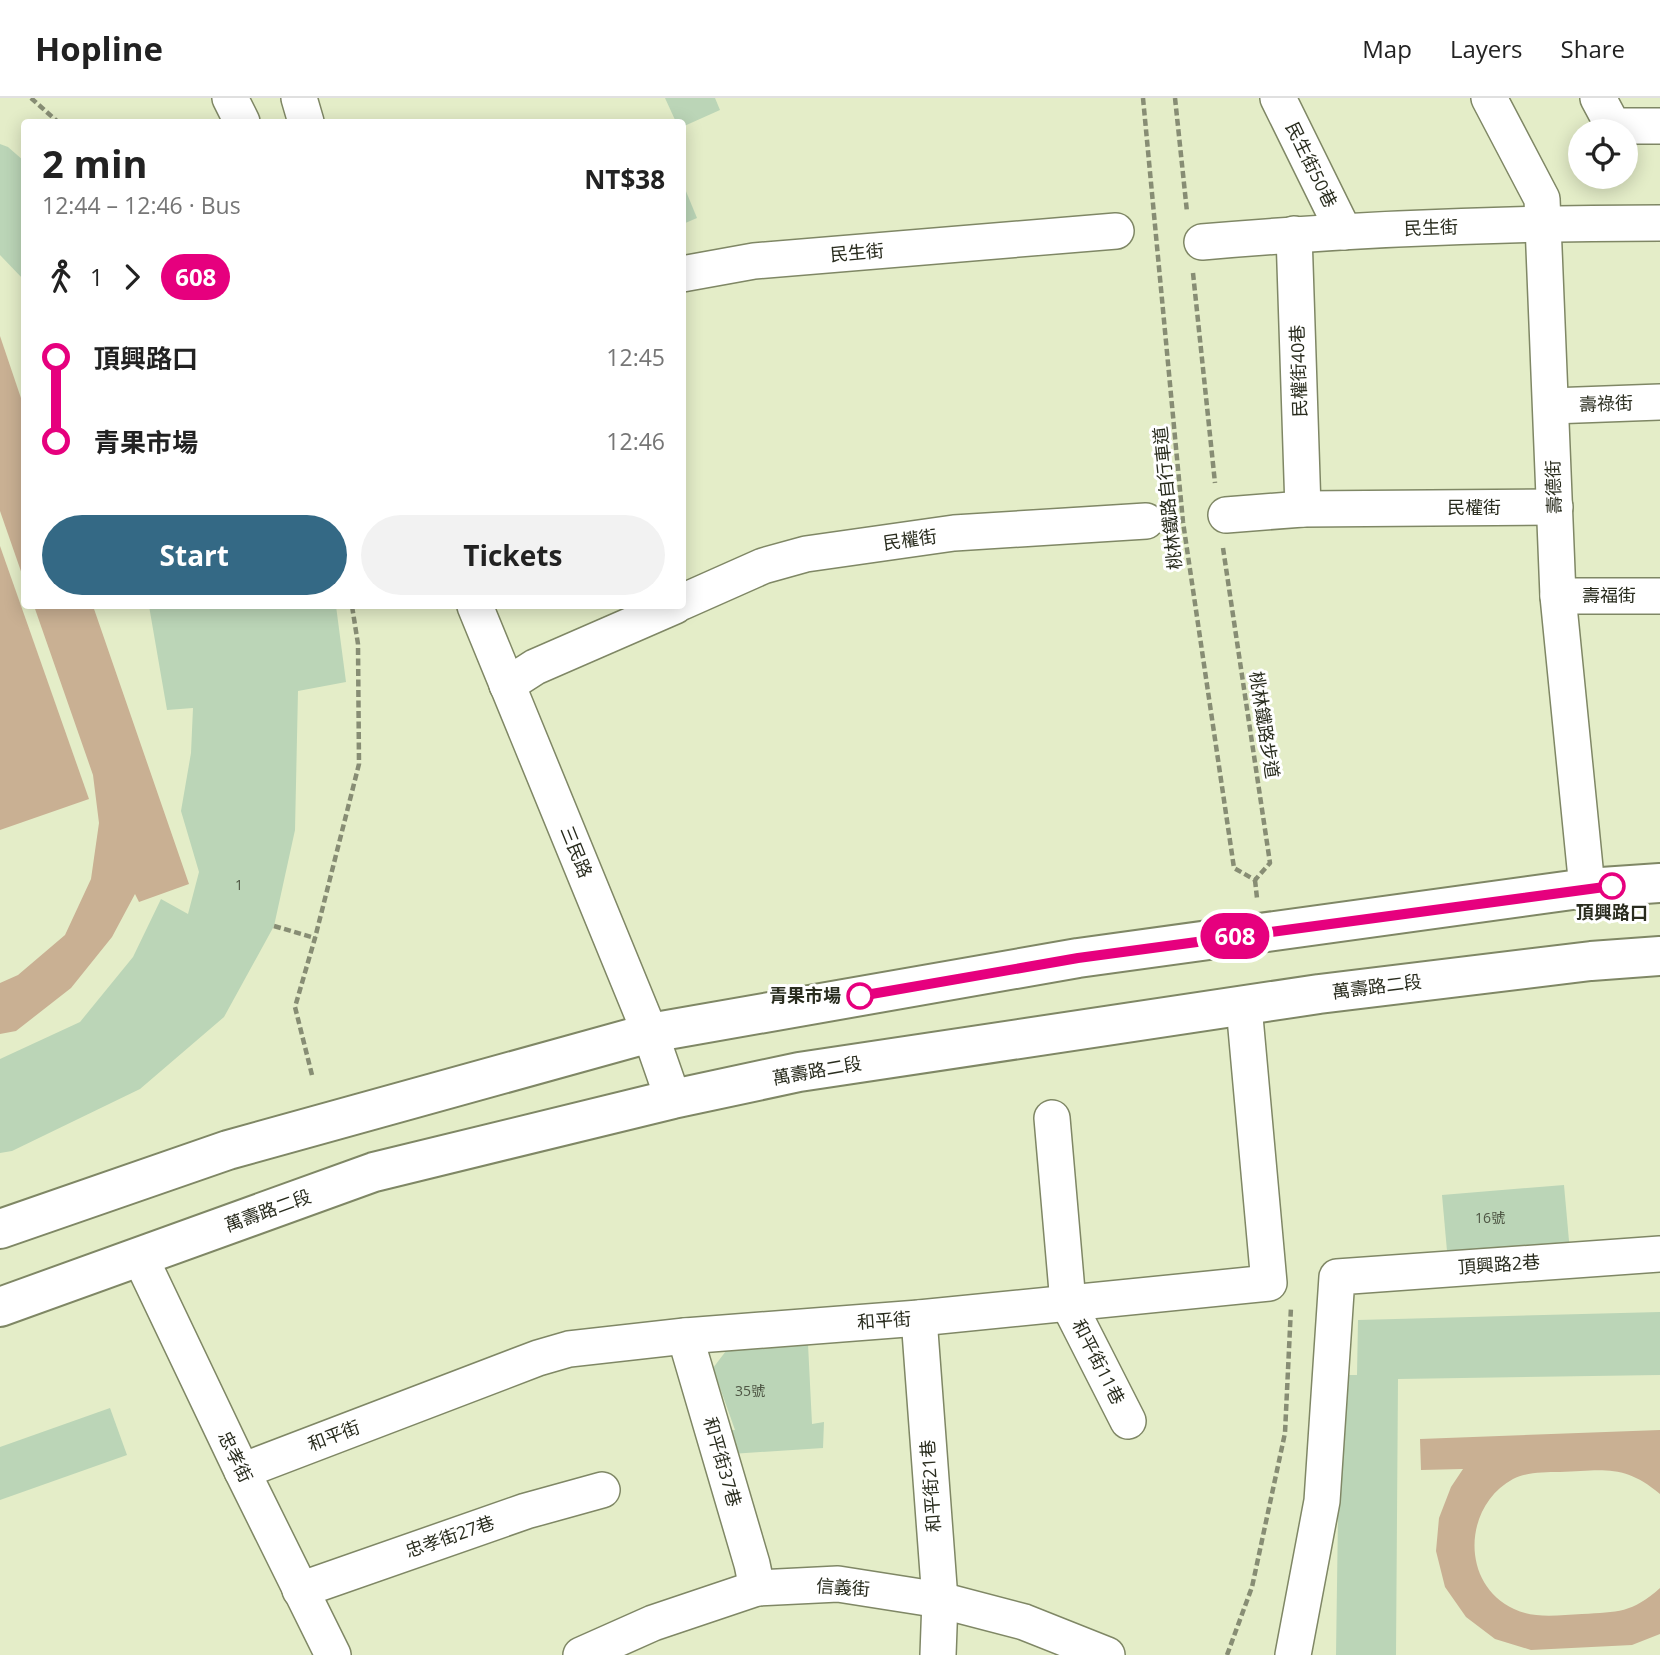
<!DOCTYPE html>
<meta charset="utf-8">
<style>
:root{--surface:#fff;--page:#f2f2f2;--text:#222;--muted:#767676;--line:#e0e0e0;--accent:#346985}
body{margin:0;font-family:"Open Sans","Noto Sans TC",sans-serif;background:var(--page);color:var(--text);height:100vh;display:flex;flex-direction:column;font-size:26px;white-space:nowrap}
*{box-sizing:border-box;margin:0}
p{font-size:23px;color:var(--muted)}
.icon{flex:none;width:38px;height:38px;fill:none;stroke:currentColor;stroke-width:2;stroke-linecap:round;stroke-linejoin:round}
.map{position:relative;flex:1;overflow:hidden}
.side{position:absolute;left:21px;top:21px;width:665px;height:490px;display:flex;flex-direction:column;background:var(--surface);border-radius:7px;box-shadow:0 4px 18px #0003}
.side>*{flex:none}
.badge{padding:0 14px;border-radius:23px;font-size:24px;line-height:46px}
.tools{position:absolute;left:1568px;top:21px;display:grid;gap:14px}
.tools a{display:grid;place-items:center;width:70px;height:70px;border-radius:50%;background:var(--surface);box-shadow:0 4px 18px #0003;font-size:35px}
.map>.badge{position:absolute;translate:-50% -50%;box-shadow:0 0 0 4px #fff}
.legs{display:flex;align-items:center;gap:10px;height:77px;padding:0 21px;font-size:23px}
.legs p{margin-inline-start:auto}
.head{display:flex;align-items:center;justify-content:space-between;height:119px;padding:0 21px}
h1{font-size:38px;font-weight:700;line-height:52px}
.cta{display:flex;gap:14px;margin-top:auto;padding:14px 21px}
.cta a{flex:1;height:80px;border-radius:42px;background:var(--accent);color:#fff;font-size:28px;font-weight:700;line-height:80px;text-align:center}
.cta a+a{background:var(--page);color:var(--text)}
ul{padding:0 21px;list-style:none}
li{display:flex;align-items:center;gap:24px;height:84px;font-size:26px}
li i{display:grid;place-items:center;width:10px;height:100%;margin:0 9px;background:currentColor}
li i::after{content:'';width:18px;height:18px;margin:-9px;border:5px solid;border-radius:50%;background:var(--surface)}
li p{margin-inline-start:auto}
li:first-child i{background:linear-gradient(#0000 50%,currentColor 0)}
li:last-child i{background:linear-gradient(currentColor 50%,#0000 0)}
header{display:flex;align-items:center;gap:42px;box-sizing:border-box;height:98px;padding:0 35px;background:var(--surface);border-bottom:2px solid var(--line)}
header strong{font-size:33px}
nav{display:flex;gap:38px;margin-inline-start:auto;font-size:24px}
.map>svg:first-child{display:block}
.green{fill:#c9b093}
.building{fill:#bbd5b7}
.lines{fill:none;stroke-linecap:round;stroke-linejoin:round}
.minor-casing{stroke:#7f8765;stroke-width:38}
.major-casing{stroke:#7f8765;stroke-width:42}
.path{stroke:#878d74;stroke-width:4.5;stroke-dasharray:7 3.5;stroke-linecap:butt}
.minor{stroke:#fff;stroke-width:35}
.major{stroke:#fff;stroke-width:38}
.line-1-casing{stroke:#fff;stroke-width:16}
.line-1{stroke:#e6007e;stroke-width:10}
.stop-1-dot{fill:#fff;stroke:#e6007e;stroke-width:3.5}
.labels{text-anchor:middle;stroke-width:6;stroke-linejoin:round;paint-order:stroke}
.number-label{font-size:14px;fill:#4e5644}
.street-label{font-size:18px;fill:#292c1e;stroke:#fff}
.stop-label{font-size:18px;font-weight:bold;fill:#292c1e;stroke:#fff}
</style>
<header>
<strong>Hopline</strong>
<nav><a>Map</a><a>Layers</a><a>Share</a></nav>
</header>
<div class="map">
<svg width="1660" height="1557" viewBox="0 0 1660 1557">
<rect width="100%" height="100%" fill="#e4edc8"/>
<g class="green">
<polygon points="0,238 24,309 24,482 0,413"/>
<polygon points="0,448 89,701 0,732"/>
<polygon points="34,508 93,508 189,786 139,804 135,796 112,839 71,890 16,933 0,936 0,885 18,877 65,837 91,781 99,725 93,677"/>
<path d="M1660,1332V1396C1625,1366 1603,1372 1560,1374C1544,1374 1528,1374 1513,1381C1463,1408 1460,1486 1514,1511C1535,1521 1559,1517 1582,1516C1618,1514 1632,1515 1660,1490V1536L1632,1547L1531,1552L1495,1541L1466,1519L1445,1489L1436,1453L1439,1420L1451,1389L1463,1371L1421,1372L1420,1341Z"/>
</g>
<g class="building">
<polygon points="665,0 715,0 720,12 682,29 682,24 676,24"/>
<polygon points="0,46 8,49 24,63 24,182 0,157"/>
<polygon points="683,86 697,120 683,126"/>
<polygon points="149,508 336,508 346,584 298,593 295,732 274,828 224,919 140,991 12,1053 0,1055 0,961 80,924 133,859 161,801 188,816 199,774 181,713 191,655 193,610 167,612"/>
<polygon points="1564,1087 1570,1154 1448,1164 1442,1097"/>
<polygon points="1660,1214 1660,1277 1398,1281 1396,1557 1336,1557 1340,1277 1357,1277 1358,1222"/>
<polygon points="808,1246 812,1326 824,1324 823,1350 731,1356 723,1333 735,1332 713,1270 729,1249"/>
<polygon points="110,1310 127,1357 0,1402 0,1349"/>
</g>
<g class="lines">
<g class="minor-casing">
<g id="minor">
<polyline points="230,0 242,24"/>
<polyline points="299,0 306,24"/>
<polyline points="1278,0 1344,134"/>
<polyline points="1489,0 1542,101 1558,498 1587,790"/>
<polyline points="1598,0 1613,28 1660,28"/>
<polyline points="1294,136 1303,411"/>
<path d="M1202,144C1354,131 1507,125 1660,125"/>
<polyline points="682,176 754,163 1116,133"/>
<polyline points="1551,308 1660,304"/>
<polyline points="1226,417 1303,411 1555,409"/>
<polyline points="1558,498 1660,498"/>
<polyline points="682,504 763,468 806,456 954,435 1146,423"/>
<polyline points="475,508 650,935 673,1001"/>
<polyline points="507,587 535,569 675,508"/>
<polyline points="1052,1020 1068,1205 1128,1323"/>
<polyline points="140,1159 242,1373 333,1557"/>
<polyline points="919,1220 940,1502 938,1557"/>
<polyline points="685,1238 752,1466 757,1490"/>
<polyline points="242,1373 538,1260 569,1251 685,1238 919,1220 1269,1185 1244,908"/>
<polyline points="300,1492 526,1413 602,1392"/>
<polyline points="581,1557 653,1525 757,1490 838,1486 940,1502 1024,1524 1107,1557"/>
<polyline points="1293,1557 1322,1403 1337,1179 1660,1156"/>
</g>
</g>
<g class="major-casing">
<g id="major">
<polyline points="0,1131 228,1052 650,935 1078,860 1587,790 1660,785"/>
<polyline points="0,1209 374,1074 673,1001 799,974 1319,896 1591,863 1660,858"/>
</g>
</g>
<g class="path">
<polyline points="31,0 58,24"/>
<polyline points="1143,0 1183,424 1234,770 1255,782"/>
<polyline points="1175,0 1187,114"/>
<polyline points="1193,175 1215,385"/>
<polyline points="1223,450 1270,765 1255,782"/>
<polyline points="1255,782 1257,800"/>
<polyline points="274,828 315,840"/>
<polyline points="312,977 295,909 315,840 359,666 358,546 352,508"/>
<polyline points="1227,1557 1252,1489 1285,1335 1291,1209"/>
</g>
<use href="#minor" class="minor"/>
<use href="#major" class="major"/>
</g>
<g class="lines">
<g class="line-1-casing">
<polyline id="line-1" points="860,898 1078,860 1612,788"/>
</g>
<use href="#line-1" class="line-1"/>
</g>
<g class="stop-1-dot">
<circle cx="1612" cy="788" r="12"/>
<circle cx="860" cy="898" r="12"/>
</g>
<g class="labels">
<g class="number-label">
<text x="239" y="792">1</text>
<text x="1490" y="1125">16號</text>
<text x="750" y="1298">35號</text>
</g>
<g class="street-label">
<text transform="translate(1311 67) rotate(64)" y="6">民生街50巷</text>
<text transform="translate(1431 130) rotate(-2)" y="6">民生街</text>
<text transform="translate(857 155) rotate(-5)" y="6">民生街</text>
<text transform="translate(1299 273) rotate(-92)" y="6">民權街40巷</text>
<text transform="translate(1606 306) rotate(-2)" y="6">壽祿街</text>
<text transform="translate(1554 389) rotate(-92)" y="6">壽德街</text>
<text transform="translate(1168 400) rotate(-96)" y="6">桃林鐵路自行車道</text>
<text x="1474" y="416">民權街</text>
<text transform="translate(910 442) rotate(-8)" y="6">民權街</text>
<text x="1609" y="504">壽福街</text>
<text transform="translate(1264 627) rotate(81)" y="6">桃林鐵路步道</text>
<text transform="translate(576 754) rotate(68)" y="6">三民路</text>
<text transform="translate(1377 889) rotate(-7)" y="6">萬壽路二段</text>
<text transform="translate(817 973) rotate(-10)" y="6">萬壽路二段</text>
<text transform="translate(268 1113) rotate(-20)" y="6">萬壽路二段</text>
<text transform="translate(1499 1167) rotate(-4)" y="6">頂興路2巷</text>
<text transform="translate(884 1223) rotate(-4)" y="6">和平街</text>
<text transform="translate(1098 1264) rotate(63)" y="6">和平街11巷</text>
<text transform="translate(334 1338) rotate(-21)" y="6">和平街</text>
<text transform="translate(235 1359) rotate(64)" y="6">忠孝街</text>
<text transform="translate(722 1364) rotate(74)" y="6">和平街37巷</text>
<text transform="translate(931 1388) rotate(-94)" y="6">和平街21巷</text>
<text transform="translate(450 1439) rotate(-19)" y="6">忠孝街27巷</text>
<text transform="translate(843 1490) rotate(4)" y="6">信義街</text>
</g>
<g class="stop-label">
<text x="1612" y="821">頂興路口</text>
<text x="841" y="904" text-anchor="end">青果市場</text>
</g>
</g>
</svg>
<div class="tools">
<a><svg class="icon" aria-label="locate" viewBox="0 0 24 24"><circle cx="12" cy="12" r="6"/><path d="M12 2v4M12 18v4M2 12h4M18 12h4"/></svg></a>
</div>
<b class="badge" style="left:1235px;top:838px;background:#e6007e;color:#fff">608</b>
<section class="side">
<div class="head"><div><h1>2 min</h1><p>12:44 – 12:46 · Bus</p></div><b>NT$38</b></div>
<div class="legs"><svg class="icon" aria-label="walk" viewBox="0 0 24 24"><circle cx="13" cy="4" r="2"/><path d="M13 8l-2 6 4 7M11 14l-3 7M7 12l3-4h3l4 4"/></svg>1<svg class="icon" aria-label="forward" viewBox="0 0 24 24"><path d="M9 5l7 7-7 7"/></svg><b class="badge" style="background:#e6007e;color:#fff">608</b></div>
<ul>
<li><i style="color:#e6007e"></i><b>頂興路口</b><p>12:45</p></li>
<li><i style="color:#e6007e"></i><b>青果市場</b><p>12:46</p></li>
</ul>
<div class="cta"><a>Start</a><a>Tickets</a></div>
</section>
</div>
